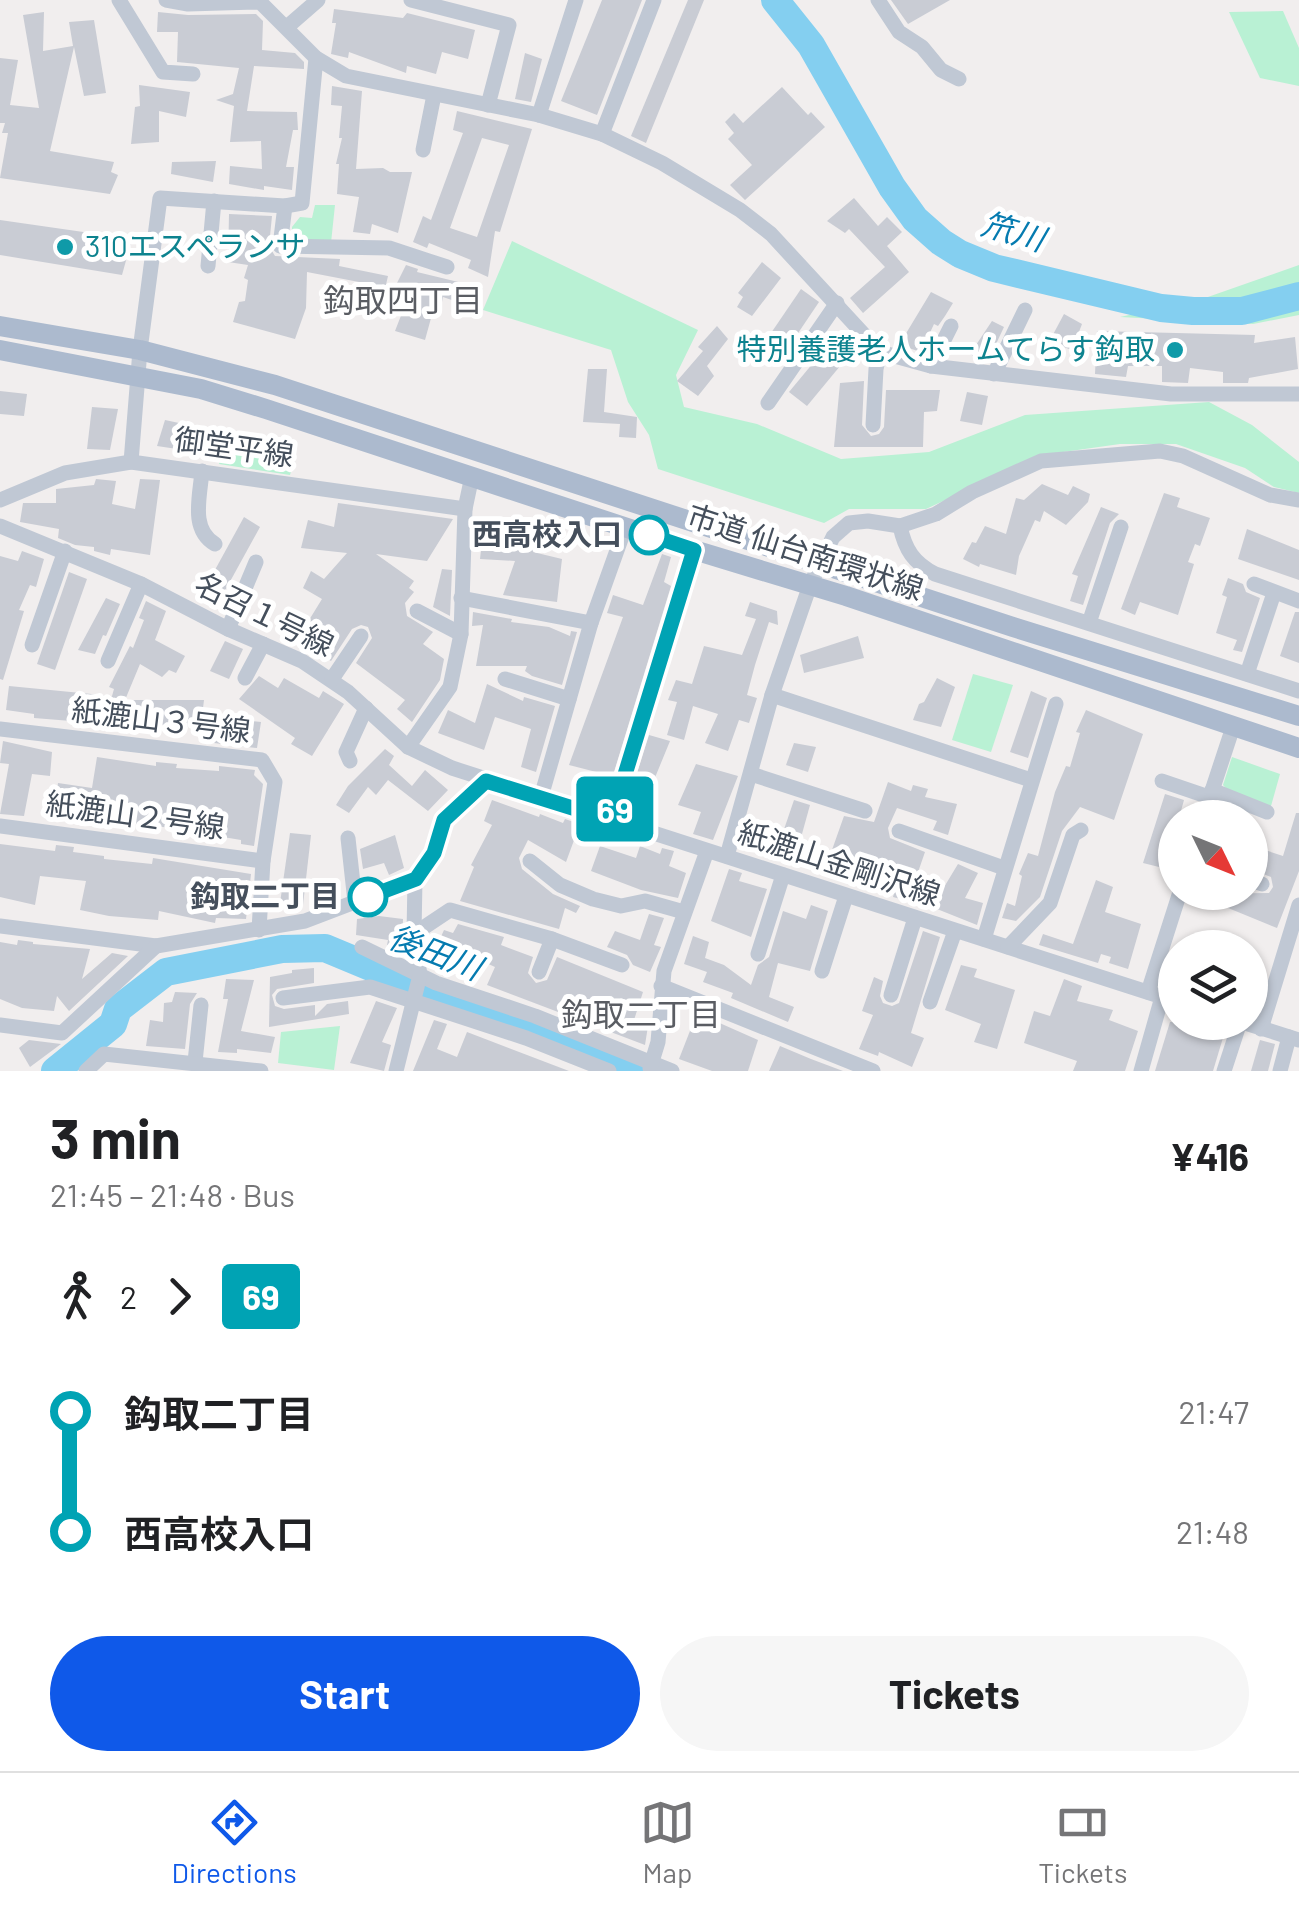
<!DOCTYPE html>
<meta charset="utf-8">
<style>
:root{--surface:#fff;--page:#f6f6f6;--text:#202124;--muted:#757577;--line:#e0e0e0;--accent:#0f59e9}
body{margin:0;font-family:Barlow,"Noto Sans JP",sans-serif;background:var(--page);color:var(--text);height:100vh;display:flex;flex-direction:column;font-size:38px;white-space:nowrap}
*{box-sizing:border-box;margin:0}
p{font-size:32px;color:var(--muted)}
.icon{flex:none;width:55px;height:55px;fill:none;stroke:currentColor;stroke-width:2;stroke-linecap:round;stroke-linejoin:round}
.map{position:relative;height:1071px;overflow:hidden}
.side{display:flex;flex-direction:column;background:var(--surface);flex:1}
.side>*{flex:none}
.badge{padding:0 20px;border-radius:8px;font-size:35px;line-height:65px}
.needle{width:65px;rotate:133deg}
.fabs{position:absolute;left:1158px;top:800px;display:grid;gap:20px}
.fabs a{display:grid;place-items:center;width:110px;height:110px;border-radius:50%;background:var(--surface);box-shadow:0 2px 8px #0004;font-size:50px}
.map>.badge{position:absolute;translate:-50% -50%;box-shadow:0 0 0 5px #fff}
.legs{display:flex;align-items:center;gap:15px;height:110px;padding:0 50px;font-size:32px}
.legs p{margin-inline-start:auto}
.overview{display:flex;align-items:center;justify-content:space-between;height:170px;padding:0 50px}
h1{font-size:55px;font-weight:700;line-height:75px}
.primary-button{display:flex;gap:20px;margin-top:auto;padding:20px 50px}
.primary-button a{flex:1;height:115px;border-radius:60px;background:var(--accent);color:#fff;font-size:40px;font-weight:700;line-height:115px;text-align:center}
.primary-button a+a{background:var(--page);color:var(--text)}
ul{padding:0 50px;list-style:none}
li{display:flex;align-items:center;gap:35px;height:120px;font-size:38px}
li i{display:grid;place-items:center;width:15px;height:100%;margin:0 12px;background:currentColor}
li i::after{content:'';width:25px;height:25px;margin:-12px;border:8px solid;border-radius:50%;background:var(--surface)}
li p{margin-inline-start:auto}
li:first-child i{background:linear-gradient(#0000 50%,currentColor 0)}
li:last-child i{background:linear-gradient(currentColor 50%,#0000 0)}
.menu{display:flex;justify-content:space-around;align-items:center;height:140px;border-top:2px solid var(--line);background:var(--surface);font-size:28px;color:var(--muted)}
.menu a{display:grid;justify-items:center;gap:5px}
.menu .on{color:var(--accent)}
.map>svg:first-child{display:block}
.green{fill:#b9f1d4}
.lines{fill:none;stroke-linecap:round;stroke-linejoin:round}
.river{stroke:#84cff0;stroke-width:28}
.building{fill:#c9ccd4;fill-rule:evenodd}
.minor{stroke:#c0c8d4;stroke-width:15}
.major{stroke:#acbace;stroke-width:20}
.line-1-casing{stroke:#fff;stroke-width:22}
.line-1{stroke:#00a3b4;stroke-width:15}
.culture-dot{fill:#0f9aa8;stroke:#fff;stroke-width:4}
.stop-1-dot{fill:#fff;stroke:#00a3b4;stroke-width:5}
.labels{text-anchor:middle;stroke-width:10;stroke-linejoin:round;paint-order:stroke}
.culture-label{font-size:30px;fill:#0d838f;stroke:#fff;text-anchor:start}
.street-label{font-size:30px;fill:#454f5c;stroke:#fff}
.stop-label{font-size:30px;font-weight:bold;fill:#454f5c;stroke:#fff;text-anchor:end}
.water-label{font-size:32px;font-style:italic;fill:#057bb0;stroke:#fff}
.neighbourhood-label{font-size:32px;fill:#5a5d63;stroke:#fff}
</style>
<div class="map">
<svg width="1299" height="1071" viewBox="0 0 1299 1071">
<rect width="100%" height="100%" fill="#f1eeee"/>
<g class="green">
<polygon points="1283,11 1299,48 1299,86 1260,78 1229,12"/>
<polygon points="315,205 335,205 331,243 292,241 292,227 300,217 312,218"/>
<polygon points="512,241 698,330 676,375 684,407 757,424 841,459 929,452 1025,415 1209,402 1252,425 1299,462 1299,493 1274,487 1245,468 1176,444 1120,444 1042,455 926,509 849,509 824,523 658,469 649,435 628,402 611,350 483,310"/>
<polygon points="1299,265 1299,315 1253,324 1120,317 1205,298"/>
<polygon points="226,432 295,457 290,475 219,464"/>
<polygon points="973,674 1013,685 991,752 952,740"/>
<polygon points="1232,757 1280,774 1271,806 1231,794 1223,785"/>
<polygon points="340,1026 334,1070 278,1063 281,1032"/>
</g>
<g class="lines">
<g class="river">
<polyline points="775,0 811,45 892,187 915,219 941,242 960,254 994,268 1161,308 1193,311 1242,311 1299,296"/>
<polyline points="55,1071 113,1024 118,1009 166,972 282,949 325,948 481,1013 537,1028 641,1071"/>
</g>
</g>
<g class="building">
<polygon points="602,0 642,0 597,115 561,101"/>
<polygon points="688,0 704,0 646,143 631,136"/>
<polygon points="891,0 950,0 908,24"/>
<polygon points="334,9 403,18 407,13 475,30 468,59 442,52 436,74 407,66 406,73 349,52 348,58 331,54 336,23 332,23"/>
<polygon points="44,12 43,51 73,46 69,22 94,20 106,93 84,96 74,47 50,151 114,162 111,172 118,175 110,194 0,178 8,133 2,133 5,123 0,123 0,58 18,60 10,105 39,108 23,15"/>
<polygon points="158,12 188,15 256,14 263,21 262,50 295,53 304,62 304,69 254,66 247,111 297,112 298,130 293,130 286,167 294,167 292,190 264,186 264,190 229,184 230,166 262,169 261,141 230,142 234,106 216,100 233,94 239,68 177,62 178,32 157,32"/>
<polygon points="525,53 542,59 531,102 515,99"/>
<polygon points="139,85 190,92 186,117 159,111 159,142 131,144 135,107 140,106"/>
<polygon points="332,86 362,91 356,169 383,168 390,172 412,172 398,233 372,224 370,234 353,232 359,197 337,194 339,164 336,164 342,138 339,138 342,106 331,105"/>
<polygon points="782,87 808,115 811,112 825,127 745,200 730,185 752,165 728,139 734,133 725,122 734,113 743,123"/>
<path d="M457,111L532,129L500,232L495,231L488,277L468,268L471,260L429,243L427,248L413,242L423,216L431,220L463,133L453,130ZM482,138L509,145L477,237L450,228Z"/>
<polygon points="216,161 213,182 171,174 172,162"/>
<polygon points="854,198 878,226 887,217 902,232 887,246 909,272 863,313 850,298 885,267 849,229 845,233 827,221"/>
<polygon points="229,214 272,216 269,246 275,256 340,259 339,266 388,276 385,289 373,285 371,290 357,288 359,282 307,272 306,308 295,339 233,322 239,302 245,301 248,280 244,278 248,265 228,262"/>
<polygon points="0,220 132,239 122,275 0,255"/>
<polygon points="762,262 781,278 752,316 737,307 743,297 738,293"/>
<polygon points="406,265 418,269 417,272 483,288 475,308 443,297 442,302 436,300 425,340 395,331 409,295 393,291"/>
<polygon points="801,289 819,302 788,348 769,336"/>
<polygon points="931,292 953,303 945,316 938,326 934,324 921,352 899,345"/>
<polygon points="1064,314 1082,324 1072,350 1049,342"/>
<polygon points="992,321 1004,327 988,361 981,360 970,354"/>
<polygon points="717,326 728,339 707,366 714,376 698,396 677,381 703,351 698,347"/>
<polygon points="1097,331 1255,335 1254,343 1295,337 1298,369 1249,378 1248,383 1223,383 1223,372 1190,368 1188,383 1162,382 1162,366 1128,366 1126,377 1095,374"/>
<polygon points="838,333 855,348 807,406 789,392"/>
<polygon points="588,369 607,369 604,412 637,417 636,438 619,437 620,424 583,422"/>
<polygon points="864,381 862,425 871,436 879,434 884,427 886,390 940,390 937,411 924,412 923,447 834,447 840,383"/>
<polygon points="0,391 27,394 24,416 0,414"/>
<polygon points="967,392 988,396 982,425 960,421"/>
<polygon points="92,407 118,409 110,450 87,449"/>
<polygon points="165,420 221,432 217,455 157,446"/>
<polygon points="96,479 116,481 112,504 135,509 140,479 160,480 150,555 111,549 110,555 94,551 94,547 75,545 58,538 59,529 20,522 23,503 56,503 56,489 94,485"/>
<polygon points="1042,484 1068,495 1073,486 1090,494 1088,502 1066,525 1044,511 1040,522 1035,520 1019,556 1016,575 980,564 979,567 963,559 972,542 976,543 985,526 1006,534 1016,498 1024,500"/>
<polygon points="1164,493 1180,498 1177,507 1210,518 1200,546 1195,544 1188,562 1194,564 1178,615 1140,602 1135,615 1121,609"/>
<polygon points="338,503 453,519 427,561 376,554 414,581 409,588 414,592 405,603 407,616 433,632 423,644 444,659 440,680 412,722 397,709 405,700 356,663 372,638 368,627 361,625 352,629 331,661 298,638 322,599 303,588 311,571 324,579 347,553 301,548 308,520 334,527"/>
<polygon points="1101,507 1119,514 1110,523 1083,605 1070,601 1078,576 1072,574"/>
<polygon points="244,517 260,527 216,607 199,599"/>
<polygon points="1247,529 1299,550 1299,580 1238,559"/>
<polygon points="483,531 535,541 533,552 562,559 557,602 503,595 515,561 480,559"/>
<polygon points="22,551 44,559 36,587 30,585 19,610 24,611 3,680 0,679 0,556 18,561"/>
<polygon points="662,554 671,557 664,582 671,586 606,798 595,794 604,774 569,765 623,617 607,613 613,595 643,605"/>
<polygon points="442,569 452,570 450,616 433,607"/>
<polygon points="69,572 87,579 55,670 37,664"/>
<polygon points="1228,578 1243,584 1246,592 1260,598 1242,652 1233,650 1237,640 1216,633 1227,597 1222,595"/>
<polygon points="106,598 120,604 106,636 103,635 95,654 78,650"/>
<polygon points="146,601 166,611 155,640 185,656 176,673 169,670 162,677 140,664 125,700 204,700 202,716 212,717 208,728 148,724 146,733 130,732 96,725 96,723 34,718 34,714 6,710 9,686 112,696 114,689 109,687 130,646 133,648 144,620 139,618"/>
<polygon points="750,602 777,611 778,625 769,622 755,665 747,695 757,698 749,723 739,720 728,751 705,743 718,714 693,706 684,740 667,735 677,702 668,700 676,680 692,684 704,646 742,655 756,619 745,616"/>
<polygon points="473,612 512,619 511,622 549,627 570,636 571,631 577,632 562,685 532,676 525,671 527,666 476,666 483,625 472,626"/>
<polygon points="1295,612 1299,612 1299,663 1280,656"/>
<polygon points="858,636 864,658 804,673 800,655"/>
<polygon points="225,641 243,649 229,679 210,671"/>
<polygon points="259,676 278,688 284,678 319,698 323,691 344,704 312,756 291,744 295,738 239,699"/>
<polygon points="937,678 955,687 941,727 913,720 919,704 924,702"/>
<polygon points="487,684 523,701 524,697 555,706 536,772 521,767 531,729 495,717 484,750 438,733 448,710 475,723"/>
<polygon points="1031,691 1047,698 1028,758 1010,752"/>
<polygon points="1086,710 1143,734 1114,820 1080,807 1062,831 1040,897 1016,921 1002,918 1007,903 1015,906 1022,876 1019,874 1028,853 1038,856 1055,792 1066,766 1070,767 1080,733 1076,732"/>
<polygon points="226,718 261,722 257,748 214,743 216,732"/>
<polygon points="649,735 670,741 654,780 650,779 641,805 628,802"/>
<polygon points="3,741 52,752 50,776 32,774 24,816 0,814 9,764 0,763"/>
<polygon points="794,743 816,747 808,772 786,765"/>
<polygon points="385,749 394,756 389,765 412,786 425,770 448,790 428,811 388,780 376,795 368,787 349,813 336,805 348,786"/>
<polygon points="97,757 156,766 156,762 177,764 176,768 219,771 219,766 255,770 254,775 263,784 254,846 241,844 241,840 139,823 138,826 108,819 108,823 53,817 58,783 92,788"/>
<polygon points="696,764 738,776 713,840 693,834 701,812 678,805"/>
<polygon points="888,782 911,791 913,785 928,789 925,797 957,804 948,835 933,830 937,821 897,808 888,828 890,838 925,852 908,901 893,897 895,889 856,878 857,873 827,864 844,816 874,822"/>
<polygon points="1165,794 1184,800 1179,818 1175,818 1175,830 1163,868 1143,863"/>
<polygon points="492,800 539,817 540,814 563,823 565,819 580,824 566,862 528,840 519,858 522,869 553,894 580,906 576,913 565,908 559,929 460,901 474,867 471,865 492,825 484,821"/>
<polygon points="794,800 810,805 797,852 778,847"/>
<polygon points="1296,813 1299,813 1299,871 1277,928 1194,894 1269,893 1273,887 1271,877 1250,869 1250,845 1283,856"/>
<polygon points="290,833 311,835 303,905 280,903"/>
<polygon points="395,835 404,868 389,875 384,863 363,869 360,849"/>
<polygon points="0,844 55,851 56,845 74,847 73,852 104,856 104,859 152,864 153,858 251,874 246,919 216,918 215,923 159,911 158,920 109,916 80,910 86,881 40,876 35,905 0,897"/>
<polygon points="600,846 636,858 640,846 660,854 662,848 674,851 669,866 686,873 678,898 641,890 591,871"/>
<polygon points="958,864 978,873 965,898 983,903 977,925 932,907"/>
<polygon points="729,869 742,873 739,881 767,889 751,937 711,921"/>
<polygon points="1096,880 1113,887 1105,912 1141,924 1128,969 1109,963 1111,957 1101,954 1098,963 1039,945 1043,934 1073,944"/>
<polygon points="811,905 828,911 810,971 778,963 769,997 794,1007 788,1022 731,998 733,993 703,982 707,972 684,964 693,936 709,942 705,958 724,965 751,985 758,965 769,957 783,911 806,919"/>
<polygon points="649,914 664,918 654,945 661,947 650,972 633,965 627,955 607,947 615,931 640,940"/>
<polygon points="379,916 403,919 402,948 387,945 388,940 356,935 357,919"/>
<polygon points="458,924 504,937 501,945 533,957 528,973 536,983 547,980 557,957 643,992 634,1020 648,1026 645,1045 487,985 495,967 473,957 465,978 447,971 457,949 439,941 444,930 453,933"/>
<polygon points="923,931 940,937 911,1033 924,1038 912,1067 879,1052 878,1056 859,1049 873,1015 862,1011 874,977 883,981 880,996 883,1003 892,1006 899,1003"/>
<polygon points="18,940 33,942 33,944 90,949 82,979 112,953 128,956 69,1011 57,996 54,1011 22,1008 0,999 0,942 17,945"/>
<polygon points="961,965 977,969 974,977 1015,990 997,1049 974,1042 981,1024 945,1010"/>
<polygon points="314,968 314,983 277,989 272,995 275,1006 284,1009 315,1005 315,1016 327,1004 348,1001 349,1014 269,1027 270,977 292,973 292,970"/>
<polygon points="226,979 254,980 241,1031 275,1037 271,1053 237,1049 237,1053 218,1052 228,999 223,999"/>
<polygon points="1064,979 1082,986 1077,1001 1113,1010 1109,1020 1138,1031 1125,1071 1073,1071 1077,1061 1024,1043 1034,1011 1050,1016"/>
<polygon points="175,992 197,993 190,1004 185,1049 146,1046 150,1020 163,1022 164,1003 172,1002"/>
<polygon points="376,1001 397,1008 382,1042 391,1045 384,1071 350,1063"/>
<polygon points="697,1013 758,1040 748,1071 712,1071 679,1059"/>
<polygon points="434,1020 447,1024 437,1049 457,1057 467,1032 569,1071 413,1071"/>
<polygon points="1170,1022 1204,1022 1225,1031 1213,1071 1155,1071"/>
<polygon points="29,1040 61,1044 30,1067 19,1048"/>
<polygon points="1260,1040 1275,1044 1268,1071 1251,1071"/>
<polygon points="780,1046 811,1059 843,1071 769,1071"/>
</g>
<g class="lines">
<g class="minor">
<polyline points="119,0 163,72 193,74"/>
<polyline points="166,0 188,4 260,2 316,58 346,76 539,115 602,134 662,163 740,210 771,234 880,352 931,366 1171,394 1299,394"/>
<polyline points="411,0 509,25 488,105"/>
<polyline points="878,0 899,32 922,47 941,70 959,79"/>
<polyline points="287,27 318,0"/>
<polyline points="539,115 576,0"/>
<polyline points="602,134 654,0"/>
<polyline points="423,150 434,95"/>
<polyline points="285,206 280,246 389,248 447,267"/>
<polyline points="208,266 214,201"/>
<polyline points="931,366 951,326"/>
<polyline points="994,374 1025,310"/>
<polyline points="768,403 837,303"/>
<polyline points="873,425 876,369 880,352"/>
<polyline points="131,462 140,350 160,198 285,206 302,203 316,58"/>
<path d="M202,471C200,497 190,529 215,544"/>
<polyline points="0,500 65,473 131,462 465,509"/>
<polyline points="0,526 141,584 228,629 302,661 348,692 408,747 452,768 1175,1001"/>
<path d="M900,526C905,550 914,563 935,574L1299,691"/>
<polyline points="1254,584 1299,601"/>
<polyline points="461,598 591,623"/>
<polyline points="417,611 461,634"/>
<polyline points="1089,623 1121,527"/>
<polyline points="228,629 256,562"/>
<polyline points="32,645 65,551"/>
<polyline points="108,661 141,584"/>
<polyline points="1247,674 1274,593"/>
<polyline points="245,678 263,644"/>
<polyline points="332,679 361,636"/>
<polyline points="505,679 569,699"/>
<polyline points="772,695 1031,780"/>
<polyline points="0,729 262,760 275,782 263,861 259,930"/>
<polyline points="408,747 450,687 461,634 465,509 472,476"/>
<polyline points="350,761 346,752 366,708"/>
<polyline points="751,774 865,811"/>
<polyline points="1162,781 1209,797"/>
<polyline points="1212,790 1267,812"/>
<polyline points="541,797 591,623 625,528"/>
<polyline points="1203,818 1233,727"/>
<polyline points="611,820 694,550"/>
<polyline points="0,826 263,861"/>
<polyline points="899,831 1004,868"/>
<polyline points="348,838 355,902"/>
<polyline points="727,856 772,695 810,585 833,537 849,523 868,521 900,526 936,514 972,492 1041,461 1160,451 1183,456 1270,495 1299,500"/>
<polyline points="530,861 560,885 593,899 621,906 645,901 684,912"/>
<polyline points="1250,880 1262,884"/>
<polyline points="0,926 156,946 305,921 415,879 434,853 443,821 486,781"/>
<polyline points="414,934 450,910 552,939 622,965"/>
<polyline points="984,939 1056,704"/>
<polyline points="362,947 436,983 535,1016 672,1071"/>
<polyline points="1008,947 1050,903 1073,835 1081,830"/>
<polyline points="758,954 783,875"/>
<polyline points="822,971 846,896"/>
<polyline points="539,972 552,939"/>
<polyline points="661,986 873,1071"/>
<polyline points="1148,992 1180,892"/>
<polyline points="891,995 915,918"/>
<polyline points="283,998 370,987 526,1038 609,1071"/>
<polyline points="930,1002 955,931"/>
<polyline points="1242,1022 1299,1040"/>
<polyline points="0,1025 62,1033 156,946"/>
<polyline points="1261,1029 1299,905"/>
<polyline points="195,1062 201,1005"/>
<polyline points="650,1068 658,1042 664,971 707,851"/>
<polyline points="86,1071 104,1054 261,1071"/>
<polyline points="396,1071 420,975 414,934 415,879"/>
<polyline points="1141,1071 1162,997"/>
<polyline points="1224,1071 1240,1022"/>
<polyline points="1280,1071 1289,1037"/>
</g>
<g class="major">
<polyline points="0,326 140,350 275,385 1013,627 1299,716"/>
<polyline points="0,350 201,389 266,409 694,550 846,596 1299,748"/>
</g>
</g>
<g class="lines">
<g class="line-1-casing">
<polyline id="line-1" points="368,897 416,879 434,853 444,820 486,781 611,820 694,550 649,535"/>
</g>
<use href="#line-1" class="line-1"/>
</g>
<g class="culture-dot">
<circle cx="65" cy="247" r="10"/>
<circle cx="1175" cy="350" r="10"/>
</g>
<g class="stop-1-dot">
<circle cx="649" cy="535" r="18"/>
<circle cx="368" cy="897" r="18"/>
</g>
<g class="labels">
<g class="culture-label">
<text x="85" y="257">310エスペランサ</text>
<text x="1155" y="360" text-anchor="end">特別養護老人ホームてらす鈎取</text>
</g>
<g class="street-label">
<text transform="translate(234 448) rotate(8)" y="10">御堂平線</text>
<text transform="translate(805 553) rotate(18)" y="10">市道 仙台南環状線</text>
<text transform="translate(264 615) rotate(26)" y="10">名召１号線</text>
<text transform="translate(161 721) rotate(7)" y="10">紙漉山３号線</text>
<text transform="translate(135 816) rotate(8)" y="10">紙漉山２号線</text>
<text transform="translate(839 864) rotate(18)" y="10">紙漉山金剛沢線</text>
</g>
<g class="stop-label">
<text x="622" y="545">西高校入口</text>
<text x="340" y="907">鈎取二丁目</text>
</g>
<g class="water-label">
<text transform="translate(1013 232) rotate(16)" y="11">笊川</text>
<text transform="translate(435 953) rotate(21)" y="11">後田川</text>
</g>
<g class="neighbourhood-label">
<text x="403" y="312">鈎取四丁目</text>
<text x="641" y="1026">鈎取二丁目</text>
</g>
</g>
</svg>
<div class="fabs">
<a><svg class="needle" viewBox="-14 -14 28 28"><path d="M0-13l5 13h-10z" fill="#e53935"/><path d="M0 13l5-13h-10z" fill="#757577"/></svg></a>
<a><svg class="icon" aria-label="layers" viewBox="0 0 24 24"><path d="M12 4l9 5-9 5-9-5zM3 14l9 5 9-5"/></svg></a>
</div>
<b class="badge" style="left:615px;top:809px;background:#00a3b4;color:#fff">69</b>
</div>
<section class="side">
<div class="overview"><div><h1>3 min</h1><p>21:45 – 21:48 · Bus</p></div><b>¥416</b></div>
<div class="legs"><svg class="icon" aria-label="walk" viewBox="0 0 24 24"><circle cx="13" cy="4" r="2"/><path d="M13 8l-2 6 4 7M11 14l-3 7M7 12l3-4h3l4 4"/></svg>2<svg class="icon" aria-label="forward" viewBox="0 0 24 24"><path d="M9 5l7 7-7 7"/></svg><b class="badge" style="background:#00a3b4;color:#fff">69</b></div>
<ul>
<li><i style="color:#00a3b4"></i><b>鈎取二丁目</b><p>21:47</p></li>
<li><i style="color:#00a3b4"></i><b>西高校入口</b><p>21:48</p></li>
</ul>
<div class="primary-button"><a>Start</a><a>Tickets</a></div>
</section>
<nav class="menu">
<a class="on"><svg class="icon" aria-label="directions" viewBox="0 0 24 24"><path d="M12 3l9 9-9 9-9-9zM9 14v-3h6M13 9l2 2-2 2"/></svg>Directions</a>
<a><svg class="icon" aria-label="map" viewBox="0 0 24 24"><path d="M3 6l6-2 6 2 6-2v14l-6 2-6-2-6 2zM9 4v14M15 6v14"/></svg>Map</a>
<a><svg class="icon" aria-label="tickets" viewBox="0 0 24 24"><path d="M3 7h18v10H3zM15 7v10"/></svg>Tickets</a>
</nav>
